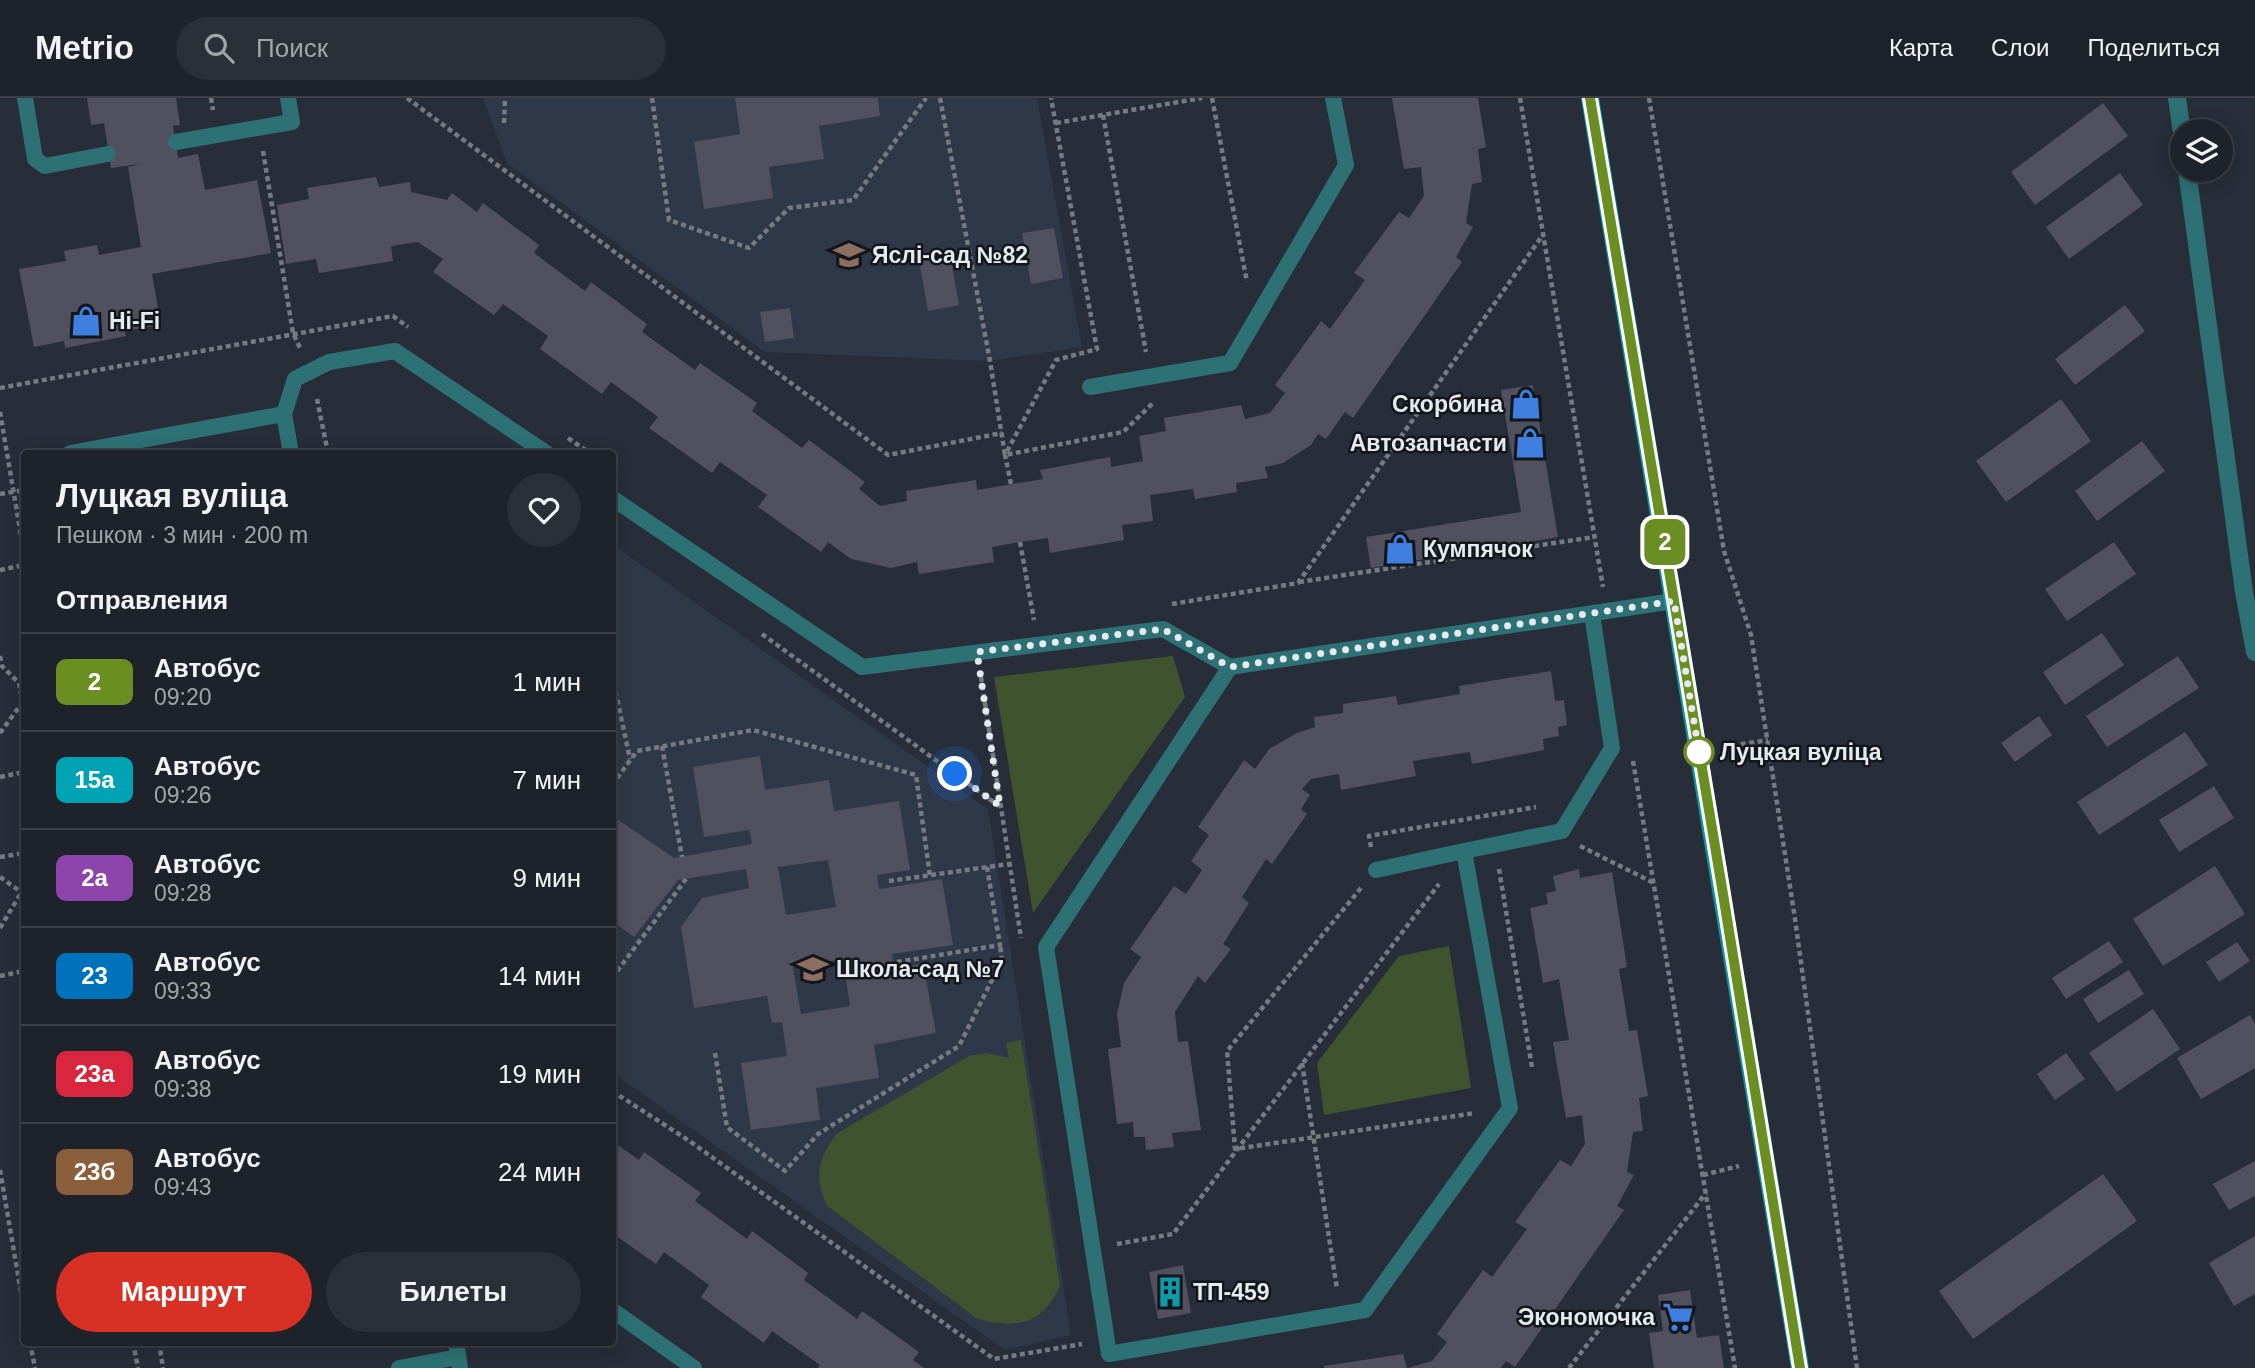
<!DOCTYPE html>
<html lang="ru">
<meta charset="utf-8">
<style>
:root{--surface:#1e222b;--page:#2b2f37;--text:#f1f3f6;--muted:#a1a4a9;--line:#3c3f47;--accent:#d93025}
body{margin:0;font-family:Arial,sans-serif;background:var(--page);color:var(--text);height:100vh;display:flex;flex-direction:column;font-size:26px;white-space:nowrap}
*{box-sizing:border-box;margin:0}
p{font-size:23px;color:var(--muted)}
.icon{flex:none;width:38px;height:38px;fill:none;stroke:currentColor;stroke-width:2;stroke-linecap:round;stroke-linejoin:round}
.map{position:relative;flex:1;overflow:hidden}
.panel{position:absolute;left:21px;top:352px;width:595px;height:896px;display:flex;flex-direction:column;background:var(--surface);border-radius:7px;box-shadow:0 4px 18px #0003,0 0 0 2px var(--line)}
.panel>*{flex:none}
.badge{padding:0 14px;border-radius:10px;font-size:24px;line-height:46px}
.controls{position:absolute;left:2170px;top:21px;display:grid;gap:14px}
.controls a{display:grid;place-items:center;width:63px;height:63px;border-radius:50%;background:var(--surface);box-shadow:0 4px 18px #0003,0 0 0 2px var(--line);font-size:35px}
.you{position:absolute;width:35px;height:35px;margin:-18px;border:5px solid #fff;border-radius:50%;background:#1a73e8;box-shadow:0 0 0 10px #1a73e833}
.map>.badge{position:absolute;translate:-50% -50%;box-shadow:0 0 0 4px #fff}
h2{padding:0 35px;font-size:26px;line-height:63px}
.round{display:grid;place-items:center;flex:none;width:74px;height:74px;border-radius:37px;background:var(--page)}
.headline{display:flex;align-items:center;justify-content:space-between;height:119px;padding:0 35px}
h1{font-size:33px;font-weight:700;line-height:52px}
.primary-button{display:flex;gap:14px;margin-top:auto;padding:14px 35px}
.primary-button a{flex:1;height:80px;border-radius:42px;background:var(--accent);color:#fff;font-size:28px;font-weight:700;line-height:80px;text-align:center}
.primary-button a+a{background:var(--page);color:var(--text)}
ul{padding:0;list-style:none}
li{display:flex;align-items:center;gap:21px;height:98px;padding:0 35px;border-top:2px solid var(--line)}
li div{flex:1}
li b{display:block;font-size:26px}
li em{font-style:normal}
li .badge{min-width:77px;font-weight:700;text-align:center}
header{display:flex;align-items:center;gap:42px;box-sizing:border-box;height:98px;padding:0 35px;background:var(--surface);border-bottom:2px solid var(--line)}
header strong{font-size:33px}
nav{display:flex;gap:38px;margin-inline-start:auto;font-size:24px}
.search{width:490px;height:63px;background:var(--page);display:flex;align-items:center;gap:18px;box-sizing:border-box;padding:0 24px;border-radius:38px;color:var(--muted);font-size:26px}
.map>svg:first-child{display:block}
.built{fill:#2f3848}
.green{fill:#3f532e}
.building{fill:#50505e;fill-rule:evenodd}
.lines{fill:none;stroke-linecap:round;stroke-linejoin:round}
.path{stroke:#757a83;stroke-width:4.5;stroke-dasharray:5 3.5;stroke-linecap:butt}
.service{stroke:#2d7174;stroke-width:16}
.minor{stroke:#2d7174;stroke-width:18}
.secondary{stroke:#09969c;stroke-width:18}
.line-casing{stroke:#fff;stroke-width:16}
.line{stroke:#6b8e23;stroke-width:10}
.walk{stroke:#e5e9f0;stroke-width:7;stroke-dasharray:0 12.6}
.stop-dot{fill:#fff;stroke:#6b8e23;stroke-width:3.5}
.labels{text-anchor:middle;stroke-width:5;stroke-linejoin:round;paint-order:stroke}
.poi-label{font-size:23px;font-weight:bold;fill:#e5e9f0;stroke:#13161b;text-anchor:start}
.stop-label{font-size:23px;font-weight:bold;fill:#e5e9f0;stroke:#13161b;text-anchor:start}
</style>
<header>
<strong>Metrio</strong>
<div class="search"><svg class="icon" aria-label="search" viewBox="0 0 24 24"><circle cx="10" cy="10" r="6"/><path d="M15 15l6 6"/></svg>Поиск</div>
<nav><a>Карта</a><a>Слои</a><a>Поделиться</a></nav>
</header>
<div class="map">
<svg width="2255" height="1270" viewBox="0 0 2255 1270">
<rect width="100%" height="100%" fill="#282e39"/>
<g class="built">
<polygon points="483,0 1037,0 1082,249 990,263 765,254 507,65"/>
<polygon points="612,446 988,711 1071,1237 1005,1252 613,975"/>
</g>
<g class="green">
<polygon points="1173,558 1185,599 1033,815 994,579"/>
<polygon points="1449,848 1471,990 1324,1017 1317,965 1399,858"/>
<path d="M1021,942L1060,1187C1044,1227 1014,1232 976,1220L826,1107C815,1076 817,1064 836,1036L969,958L986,955L1009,960L1006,945Z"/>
</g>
<g class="building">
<polygon points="87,0 176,0 180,27 173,28 178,60 198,56 205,92 257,82 271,155 152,176 161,227 125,233 126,238 65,250 64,243 34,249 19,171 66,163 64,153 97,147 99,157 141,149 128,69 140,66 111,70 104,25 91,27"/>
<polygon points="735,0 878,0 880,18 819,28 824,61 769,69 773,100 704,111 694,44 740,36"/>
<polygon points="1392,0 1478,0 1486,49 1478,51 1482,84 1472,86 1466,125 1473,129 1456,159 1462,164 1353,320 1345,314 1326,341 1318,336 1311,347 1283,365 1265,369 1268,380 1236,385 1237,394 1195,401 1193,391 1150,397 1153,423 1122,427 1124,442 1050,455 1048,440 1020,444 992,449 994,464 919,476 917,464 891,470 851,461 828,444 821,454 758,409 767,397 720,364 712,375 649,330 658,319 611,284 602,296 540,251 548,238 503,206 494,217 433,174 443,161 418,144 391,148 393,163 319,175 316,161 286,166 277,107 309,101 307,90 376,79 379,89 410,84 411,94 447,102 452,95 477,114 483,105 539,147 534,155 585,193 591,184 647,226 642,234 695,272 700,265 757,305 752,313 802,350 809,342 865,384 859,391 880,408 907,403 906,393 976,382 977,392 1043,381 1040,372 1110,359 1111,369 1143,363 1139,338 1166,333 1164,320 1241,307 1245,321 1270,315 1285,295 1275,287 1321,223 1330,231 1365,182 1354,175 1399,114 1409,120 1424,98 1421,69 1404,71"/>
<polygon points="2103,5 2128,38 2035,107 2011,74"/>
<polygon points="2120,75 2143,107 2069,161 2046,129"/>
<polygon points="1054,130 1063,180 1031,186 1022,135"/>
<polygon points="950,156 959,207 928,213 919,162"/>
<polygon points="2125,207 2145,233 2075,287 2055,261"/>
<polygon points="790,210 794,240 765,244 760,214"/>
<polygon points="1533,287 1558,439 1371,470 1366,439 1521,414 1501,292"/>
<polygon points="2061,301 2091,343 2006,404 1976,363"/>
<polygon points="2142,343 2165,373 2097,423 2075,393"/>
<polygon points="2114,444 2136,476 2067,523 2045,491"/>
<polygon points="2102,535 2124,567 2065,607 2043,574"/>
<polygon points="2178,558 2199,590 2107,649 2086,618"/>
<polygon points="1551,573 1555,603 1564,602 1567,627 1558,629 1559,638 1543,641 1544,652 1472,666 1470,654 1413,663 1416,678 1341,692 1339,676 1311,681 1302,691 1310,697 1301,711 1307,716 1272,766 1266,761 1242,799 1249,805 1223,846 1231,851 1205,885 1198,878 1175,914 1178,944 1188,943 1201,1032 1172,1035 1174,1049 1146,1052 1145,1039 1134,1039 1133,1024 1117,1026 1108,951 1121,949 1117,916 1124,885 1141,859 1130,851 1174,788 1186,796 1202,772 1191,763 1209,737 1198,729 1244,662 1255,671 1269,651 1297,635 1315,629 1314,619 1343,615 1343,606 1396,598 1398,607 1460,596 1459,588"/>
<polygon points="2039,618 2052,637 2015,664 2001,645"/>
<polygon points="2185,634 2208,667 2099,737 2077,704"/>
<path d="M760,658L765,692L829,682L834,713L899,703L910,772L877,777L879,791L942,781L953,847L892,856L894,872L923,865L936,935L874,947L879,980L816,990L820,1022L751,1032L741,965L787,958L782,924L772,925L767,898L694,910L681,829L702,800L749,790L746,771L678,782L634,839L612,823V727L617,721L674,760L752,746L749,732L704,739L693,669ZM828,762L836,809L786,817L778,769ZM843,861L850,908L801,916L793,869Z"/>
<polygon points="2214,688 2234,720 2179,754 2159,722"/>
<polygon points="2215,768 2245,816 2163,868 2133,821"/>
<polygon points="1579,771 1580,780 1612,774 1627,869 1619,871 1629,933 1637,932 1648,998 1639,1000 1643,1033 1633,1034 1627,1074 1634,1077 1617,1108 1624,1112 1515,1269 1506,1263 1501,1270 1408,1270 1432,1263 1447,1244 1437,1236 1483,1172 1492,1179 1527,1131 1515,1124 1560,1062 1571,1068 1585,1046 1582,1017 1566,1020 1553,944 1569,942 1559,881 1543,885 1530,810 1548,806 1546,795 1556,793 1553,778"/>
<polygon points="2109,843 2123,864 2066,901 2052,880"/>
<polygon points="2237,844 2250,863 2219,884 2206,864"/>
<polygon points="2129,872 2144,896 2098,925 2083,901"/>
<polygon points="2153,911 2180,951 2117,994 2089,955"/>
<polygon points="2250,917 2255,926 2255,970 2201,1001 2177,960"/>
<polygon points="2066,955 2085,981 2055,1002 2037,976"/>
<polygon points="612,1043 639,1062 644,1054 701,1095 695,1103 747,1141 752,1133 808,1175 804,1182 857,1221 862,1213 919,1254 913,1262 924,1270 818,1270 820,1267 772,1233 764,1245 701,1199 709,1187 664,1154 656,1166 612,1135"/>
<polygon points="2255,1063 2255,1098 2229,1112 2213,1086"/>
<polygon points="2103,1076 2137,1123 1973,1241 1939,1193"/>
<polygon points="2255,1138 2255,1196 2234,1208 2209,1165"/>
<polygon points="1183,1167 1191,1215 1158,1221 1149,1174"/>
<polygon points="1690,1192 1697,1240 1719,1237 1724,1270 1654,1270 1649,1235 1663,1233 1658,1197"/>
<polygon points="1403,1256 1407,1270 1324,1270 1324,1268"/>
</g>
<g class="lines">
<g class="path">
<polyline points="211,0 213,12"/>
<polyline points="407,0 888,357 1002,335"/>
<polyline points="652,0 669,122 749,150 789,110 853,102 926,0"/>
<polyline points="940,0 990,263 1005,357 1123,334 1154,304"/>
<polyline points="1212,0 1247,184"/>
<polyline points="1520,0 1603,489"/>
<polyline points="1649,0 1724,453 1751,537 1795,821 1857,1270"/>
<polyline points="1103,17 1146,254"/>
<polyline points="504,25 505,0"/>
<polyline points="1056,25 1202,0"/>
<polyline points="263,53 293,235 300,250"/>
<polyline points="0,290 393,218 408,229"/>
<polyline points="317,301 328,355"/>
<polyline points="0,314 24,455"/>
<polyline points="568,340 590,355"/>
<polyline points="1011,386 1005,357 1056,262 1097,251 1051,0"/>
<polyline points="0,396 24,392"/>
<polyline points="1020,444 1034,522"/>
<polyline points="0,472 24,467"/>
<polyline points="1299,484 1594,439"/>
<polyline points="1172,506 1298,485 1542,138"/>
<polyline points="762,536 999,708"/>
<polyline points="0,558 2,568 19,585 24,613"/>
<polyline points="612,577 630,661"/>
<polyline points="981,579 1021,840"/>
<polyline points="0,635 22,605"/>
<polyline points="662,648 682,759"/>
<polyline points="1724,649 1768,642"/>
<polyline points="1633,663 1735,1270"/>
<polyline points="0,679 24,674"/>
<polyline points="612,687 637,653 753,632 916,677 930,778"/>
<polyline points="1580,748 1654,785"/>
<polyline points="1371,749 1369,738 1536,709"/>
<polyline points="0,759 24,755"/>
<polyline points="1499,771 1532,969"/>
<polyline points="0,779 24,796"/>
<polyline points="889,783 1009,766"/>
<polyline points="1361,790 1227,953 1235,1051 1475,1015"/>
<polyline points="0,830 24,790"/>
<polyline points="897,864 1000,847 987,769"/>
<polyline points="0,878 24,873"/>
<polyline points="612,880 686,781"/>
<polyline points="715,955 727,1029 785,1073 818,1036 959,948 1002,862 1000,847"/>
<polyline points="1302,965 1337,1191"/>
<polyline points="612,993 688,1042 994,1261 1082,1246"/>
<polyline points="0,1072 24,1212"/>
<polyline points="1703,1077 1739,1068"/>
<polyline points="1117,1146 1173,1136 1439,786"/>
<polyline points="30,1244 35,1270"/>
<polyline points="133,1244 138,1270"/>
<polyline points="159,1244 163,1270"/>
<polyline points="1569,1270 1706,1095"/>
</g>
<g class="service">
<polyline points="25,0 35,61 45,68 108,56"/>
<polyline points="176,44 292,24 288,0"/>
<polyline points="1090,289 1230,265 1346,67 1333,0"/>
<polyline points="70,355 284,316"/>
<polyline points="291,355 284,316 295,281 329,264 395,253 546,355"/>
<polyline points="612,400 862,569 1163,531 1230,569 1674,503"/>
<polyline points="1230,569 1046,849 1109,1256 1365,1212 1510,1010 1464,753 1562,733 1612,650 1592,516"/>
<polyline points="1376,772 1464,753"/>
<polyline points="612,1212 694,1270"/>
<polyline points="456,1244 460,1270"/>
<polyline points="399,1270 458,1259"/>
</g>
<g class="minor">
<polyline points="2177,0 2182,35"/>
<polyline points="2187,72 2244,494 2255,554"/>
</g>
<polyline class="secondary" points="1590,0 1800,1270"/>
</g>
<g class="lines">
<g class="line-casing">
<polyline id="line" points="1590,0 1723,796 1800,1270"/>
</g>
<use href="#line" class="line"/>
<polyline class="walk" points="955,676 1000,708 977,554 1163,531 1230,569 1674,503 1699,654"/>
</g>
<defs>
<g id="school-bare" transform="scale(2.415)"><path d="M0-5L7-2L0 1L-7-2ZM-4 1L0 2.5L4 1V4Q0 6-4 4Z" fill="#8d6e63" stroke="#13161b" stroke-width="2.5" paint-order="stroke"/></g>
<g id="shop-bare" transform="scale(2.415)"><path d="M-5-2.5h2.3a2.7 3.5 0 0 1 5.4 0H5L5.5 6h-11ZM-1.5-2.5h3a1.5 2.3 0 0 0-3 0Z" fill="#3f7fe0" stroke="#13161b" stroke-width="2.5" paint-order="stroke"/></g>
<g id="building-bare" transform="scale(2.415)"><path d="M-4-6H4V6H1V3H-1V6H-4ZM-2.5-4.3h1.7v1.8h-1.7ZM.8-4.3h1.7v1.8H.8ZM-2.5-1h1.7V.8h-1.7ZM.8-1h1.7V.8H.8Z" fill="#0f9aa8" stroke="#13161b" stroke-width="2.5" paint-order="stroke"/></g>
<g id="supermarket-bare" transform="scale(2.415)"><path d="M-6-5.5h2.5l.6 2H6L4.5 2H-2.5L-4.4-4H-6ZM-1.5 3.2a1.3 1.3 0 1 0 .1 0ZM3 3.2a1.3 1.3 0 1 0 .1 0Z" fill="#3f7fe0" stroke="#13161b" stroke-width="2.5" paint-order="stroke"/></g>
</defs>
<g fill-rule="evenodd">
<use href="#school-bare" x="849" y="157"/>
<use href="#shop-bare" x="86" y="223"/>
<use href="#shop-bare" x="1526" y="306"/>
<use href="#shop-bare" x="1530" y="345"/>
<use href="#shop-bare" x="1400" y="451"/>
<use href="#school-bare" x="813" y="871"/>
<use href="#building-bare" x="1170" y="1194"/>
<use href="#supermarket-bare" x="1678" y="1219"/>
</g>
<circle class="stop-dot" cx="1699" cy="654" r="14"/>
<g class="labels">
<g class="poi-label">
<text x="872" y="165">Яслі-сад №82</text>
<text x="109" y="231">Hi-Fi</text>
<text x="1503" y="314" text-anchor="end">Скорбина</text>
<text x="1507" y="353" text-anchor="end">Автозапчасти</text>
<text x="1423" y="459">Кумпячок</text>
<text x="836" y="879">Школа-сад №7</text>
<text x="1193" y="1202">ТП-459</text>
<text x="1655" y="1227" text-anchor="end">Экономочка</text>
</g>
<g class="stop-label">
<text x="1720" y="662">Луцкая вуліца</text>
</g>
</g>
</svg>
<div class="controls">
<a><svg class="icon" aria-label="layers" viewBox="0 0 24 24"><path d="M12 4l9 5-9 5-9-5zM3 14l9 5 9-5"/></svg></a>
</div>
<div class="you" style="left:955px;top:676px"></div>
<b class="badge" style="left:1665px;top:444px;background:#6b8e23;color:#fff">2</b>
<section class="panel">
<div class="headline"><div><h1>Луцкая вуліца</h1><p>Пешком · 3 мин · 200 m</p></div><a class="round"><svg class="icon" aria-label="heart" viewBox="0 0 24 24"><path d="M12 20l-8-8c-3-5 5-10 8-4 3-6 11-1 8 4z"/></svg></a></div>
<h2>Отправления</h2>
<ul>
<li><span class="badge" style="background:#6b8e23;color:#fff">2</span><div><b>Автобус</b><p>09:20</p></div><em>1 мин</em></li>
<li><span class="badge" style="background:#00a3b4;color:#fff">15а</span><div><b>Автобус</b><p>09:26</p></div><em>7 мин</em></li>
<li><span class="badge" style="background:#8e44ad;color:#fff">2а</span><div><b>Автобус</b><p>09:28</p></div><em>9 мин</em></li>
<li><span class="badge" style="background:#0072bc;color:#fff">23</span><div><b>Автобус</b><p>09:33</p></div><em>14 мин</em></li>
<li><span class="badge" style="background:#d7263d;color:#fff">23а</span><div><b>Автобус</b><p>09:38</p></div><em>19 мин</em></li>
<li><span class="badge" style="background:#8b5e3c;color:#fff">23б</span><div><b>Автобус</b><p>09:43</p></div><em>24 мин</em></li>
</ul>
<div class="primary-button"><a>Маршрут</a><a>Билеты</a></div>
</section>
</div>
